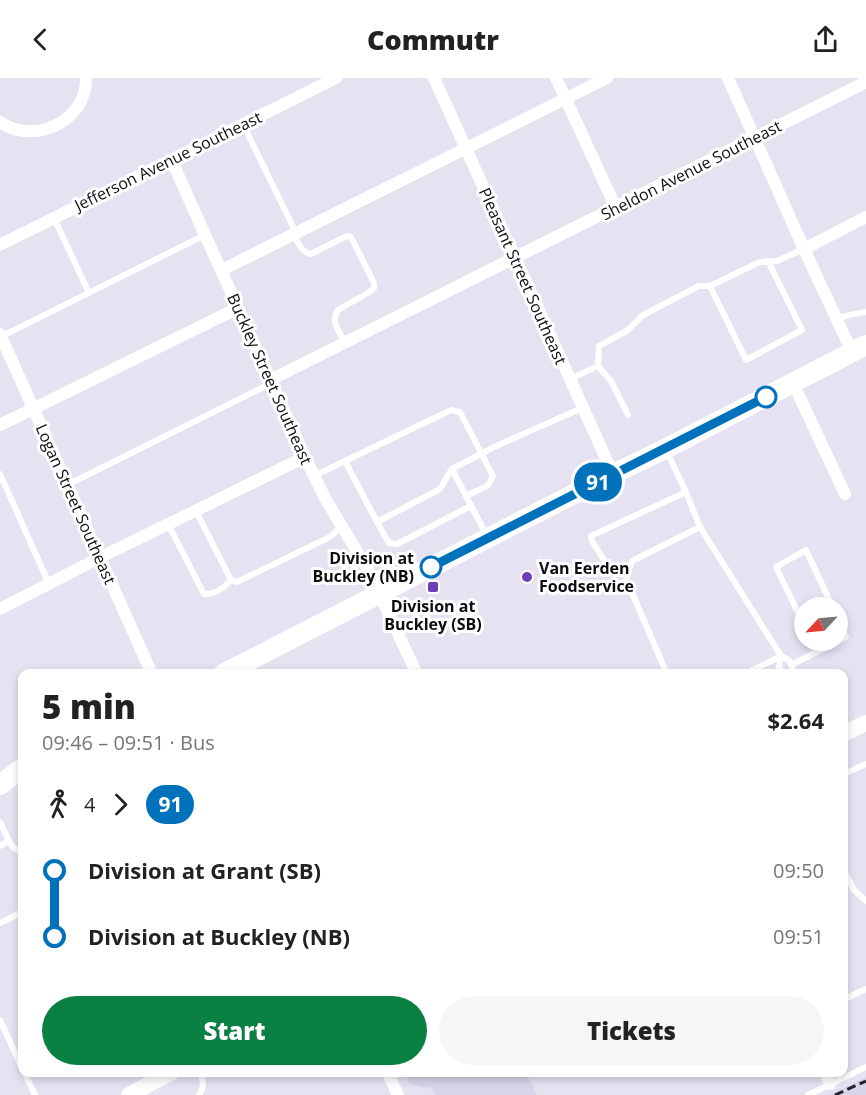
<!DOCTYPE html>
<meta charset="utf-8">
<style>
:root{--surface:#fff;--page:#f6f6f6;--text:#222;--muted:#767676;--accent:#0b8043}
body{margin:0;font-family:"Open Sans",sans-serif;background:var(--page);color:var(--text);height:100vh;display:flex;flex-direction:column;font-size:22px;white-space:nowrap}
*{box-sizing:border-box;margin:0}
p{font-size:20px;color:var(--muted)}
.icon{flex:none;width:33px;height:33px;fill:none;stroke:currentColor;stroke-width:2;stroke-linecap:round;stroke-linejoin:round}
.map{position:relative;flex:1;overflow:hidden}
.details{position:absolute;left:18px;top:591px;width:830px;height:408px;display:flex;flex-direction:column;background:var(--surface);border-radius:12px;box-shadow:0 3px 9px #0003}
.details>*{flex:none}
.badge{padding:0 12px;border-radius:20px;font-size:21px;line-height:39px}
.needle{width:39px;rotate:244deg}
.tools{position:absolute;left:794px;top:519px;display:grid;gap:12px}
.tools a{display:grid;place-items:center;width:54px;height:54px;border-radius:50%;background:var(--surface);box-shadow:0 3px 9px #0003;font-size:30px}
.map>.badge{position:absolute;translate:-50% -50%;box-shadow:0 0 0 3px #fff}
.legs{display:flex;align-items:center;gap:9px;height:66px;padding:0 24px;font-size:20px}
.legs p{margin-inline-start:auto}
.headline{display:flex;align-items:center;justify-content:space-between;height:102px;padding:0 24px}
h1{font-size:33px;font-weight:800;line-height:45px}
.button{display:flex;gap:12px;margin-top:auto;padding:12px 24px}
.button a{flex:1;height:69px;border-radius:36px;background:var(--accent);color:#fff;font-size:24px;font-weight:800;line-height:69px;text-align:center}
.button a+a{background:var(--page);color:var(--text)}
ul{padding:0 24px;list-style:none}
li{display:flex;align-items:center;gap:21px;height:66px;font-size:22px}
li i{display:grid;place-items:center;width:9px;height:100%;margin:0 8px;background:currentColor}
li i::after{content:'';width:15px;height:15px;margin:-8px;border:4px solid;border-radius:50%;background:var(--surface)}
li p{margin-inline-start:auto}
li:first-child i{background:linear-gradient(#0000 50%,currentColor 0)}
li:last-child i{background:linear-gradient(currentColor 50%,#0000 0)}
header{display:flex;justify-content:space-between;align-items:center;height:78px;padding:0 24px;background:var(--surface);font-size:27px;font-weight:800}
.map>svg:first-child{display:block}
.built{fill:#d9d4ea}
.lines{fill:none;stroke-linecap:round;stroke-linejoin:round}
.lane{stroke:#fff;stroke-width:6}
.street{stroke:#fff;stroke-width:12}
.secondary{stroke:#fff;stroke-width:16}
.primary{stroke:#fff;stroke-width:20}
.rail{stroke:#232228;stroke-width:3;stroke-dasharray:9 4.5;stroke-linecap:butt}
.line-1-casing{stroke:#fff;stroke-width:14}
.line-1{stroke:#0072bc;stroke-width:9}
.stop-1-dot{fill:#fff;stroke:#0072bc;stroke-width:3}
.poi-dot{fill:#6c3fb7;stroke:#fff;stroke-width:2}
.labels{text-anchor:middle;stroke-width:6;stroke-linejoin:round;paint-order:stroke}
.street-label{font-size:16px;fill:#0d0c11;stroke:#fff}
.stop-label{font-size:16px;font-weight:bold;fill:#0d0c11;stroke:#fff;text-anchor:end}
.poi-label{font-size:16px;font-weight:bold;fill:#0d0c11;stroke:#fff;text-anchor:start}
</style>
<header><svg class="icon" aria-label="back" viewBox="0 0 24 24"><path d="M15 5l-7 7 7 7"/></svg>Commutr<svg class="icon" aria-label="share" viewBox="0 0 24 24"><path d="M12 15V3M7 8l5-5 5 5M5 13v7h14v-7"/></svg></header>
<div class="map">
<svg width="866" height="1017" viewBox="0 0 866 1017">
<rect width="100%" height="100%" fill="#e6e2f2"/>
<g class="built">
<polygon points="404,995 526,995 537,1017 435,1017 432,1011 410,1006"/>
<polygon points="866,999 866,1017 829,1017"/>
</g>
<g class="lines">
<g class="lane">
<polyline points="243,46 296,155"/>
<polyline points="54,140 89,215"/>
<path d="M293,156C298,164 302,175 311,176L347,158L351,159L374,205V210L371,213L338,232C330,244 339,253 345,264"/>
<polyline points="710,208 746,282 802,252 768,183"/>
<polyline points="837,241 849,237 866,234"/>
<polyline points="0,259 205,157"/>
<polyline points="598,288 611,303 628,337"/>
<polyline points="570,301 598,288 599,268 628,252 643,237 699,208 710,208 760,184 777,183 804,171"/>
<polyline points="667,374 686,414 700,449"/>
<polyline points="345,383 451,332 460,334 493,398 487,408 466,418 487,458"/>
<polyline points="452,391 466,418"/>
<polyline points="0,396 49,506"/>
<polyline points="314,398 345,383 377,444 440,411 452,391 494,369 582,330"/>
<polyline points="67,407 272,305"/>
<polyline points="196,433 231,502 237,504 330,459 341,449"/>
<polyline points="377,444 389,465 397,466 471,428"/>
<path d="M168,446L204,516C215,517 224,510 231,502"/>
<polyline points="629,492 607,487 592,463 591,458 686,414"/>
<polyline points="804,547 776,489 806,472 833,530"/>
<polyline points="812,562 817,573"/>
<polyline points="791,587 846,559 837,538"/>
<polyline points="667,596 626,501 632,483 700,449 781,578 745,596"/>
<polyline points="783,596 779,589 781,578 789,582 795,596"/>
<polyline points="843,694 844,696 866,686"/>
<polyline points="0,744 9,763 0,768"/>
<polyline points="9,763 14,770 22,774"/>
<polyline points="843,791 854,812 866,823"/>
<polyline points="0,845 22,834"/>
<polyline points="849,919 866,911"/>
<polyline points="0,942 22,990"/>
<polyline points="24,994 35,1017"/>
<path d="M199,1017C205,1009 203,1003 200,994"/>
<polyline points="808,1017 866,989"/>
</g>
<g class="street">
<polyline points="434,0 613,396"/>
<polyline points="556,0 616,130"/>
<polyline points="728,0 804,171 852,274"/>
<path d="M0,44C34,68 87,43 86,0"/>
<polyline points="171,81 305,379 325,420 368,492 417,596"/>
<polyline points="0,167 336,0"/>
<polyline points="804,171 866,139"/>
<polyline points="222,192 607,0"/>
<polyline points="0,256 152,596"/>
<polyline points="270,302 866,4"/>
<polyline points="793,305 845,416"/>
<polyline points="0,347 238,230"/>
<polyline points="0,531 99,480 305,379"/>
<polyline points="387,994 398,1017"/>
<polyline points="825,994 830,1006"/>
</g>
<g class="secondary">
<polyline points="843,656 866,645"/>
<polyline points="129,1017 172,994"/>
</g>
<g class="primary">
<polyline points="223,596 613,396 665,371 866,267"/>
<polyline points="0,707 22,690"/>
</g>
<polyline class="rail" points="835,1017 866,1003"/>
</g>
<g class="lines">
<g class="line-1-casing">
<polyline id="line-1" points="431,489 766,319"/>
</g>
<use href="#line-1" class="line-1"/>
</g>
<g class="stop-1-dot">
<circle cx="766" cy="319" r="10"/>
<circle cx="431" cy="489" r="10"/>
</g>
<g class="poi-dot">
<circle cx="527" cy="499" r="6"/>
<rect x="427" y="503" width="12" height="12" rx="3"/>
</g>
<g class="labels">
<g class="street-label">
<text transform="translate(168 83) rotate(-26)" y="6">Jefferson Avenue Southeast</text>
<text transform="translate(691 92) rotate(-27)" y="6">Sheldon Avenue Southeast</text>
<text transform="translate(523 198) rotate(66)" y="6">Pleasant Street Southeast</text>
<text transform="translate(270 301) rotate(66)" y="6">Buckley Street Southeast</text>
<text transform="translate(76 426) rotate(66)" y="6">Logan Street Southeast</text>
</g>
<g class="stop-label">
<text x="414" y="486">Division at<tspan x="414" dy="18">Buckley (NB)</tspan></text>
</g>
<g class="poi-label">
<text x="539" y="496">Van Eerden<tspan x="539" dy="18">Foodservice</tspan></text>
<text x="433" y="534" text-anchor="middle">Division at<tspan x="433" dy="18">Buckley (SB)</tspan></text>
</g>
</g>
</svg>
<div class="tools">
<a><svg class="needle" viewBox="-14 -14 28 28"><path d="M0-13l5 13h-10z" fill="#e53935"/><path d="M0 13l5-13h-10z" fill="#767676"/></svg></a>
</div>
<b class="badge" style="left:598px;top:404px;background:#0072bc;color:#fff">91</b>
<section class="details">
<div class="headline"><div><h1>5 min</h1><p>09:46 – 09:51 · Bus</p></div><b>$2.64</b></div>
<div class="legs"><svg class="icon" aria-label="walk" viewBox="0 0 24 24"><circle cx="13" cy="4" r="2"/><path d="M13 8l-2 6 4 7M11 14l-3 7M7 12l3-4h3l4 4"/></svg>4<svg class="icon" aria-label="forward" viewBox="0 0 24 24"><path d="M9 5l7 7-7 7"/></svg><b class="badge" style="background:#0072bc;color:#fff">91</b></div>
<ul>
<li><i style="color:#0072bc"></i><b>Division at Grant (SB)</b><p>09:50</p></li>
<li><i style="color:#0072bc"></i><b>Division at Buckley (NB)</b><p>09:51</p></li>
</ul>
<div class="button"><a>Start</a><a>Tickets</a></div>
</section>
</div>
